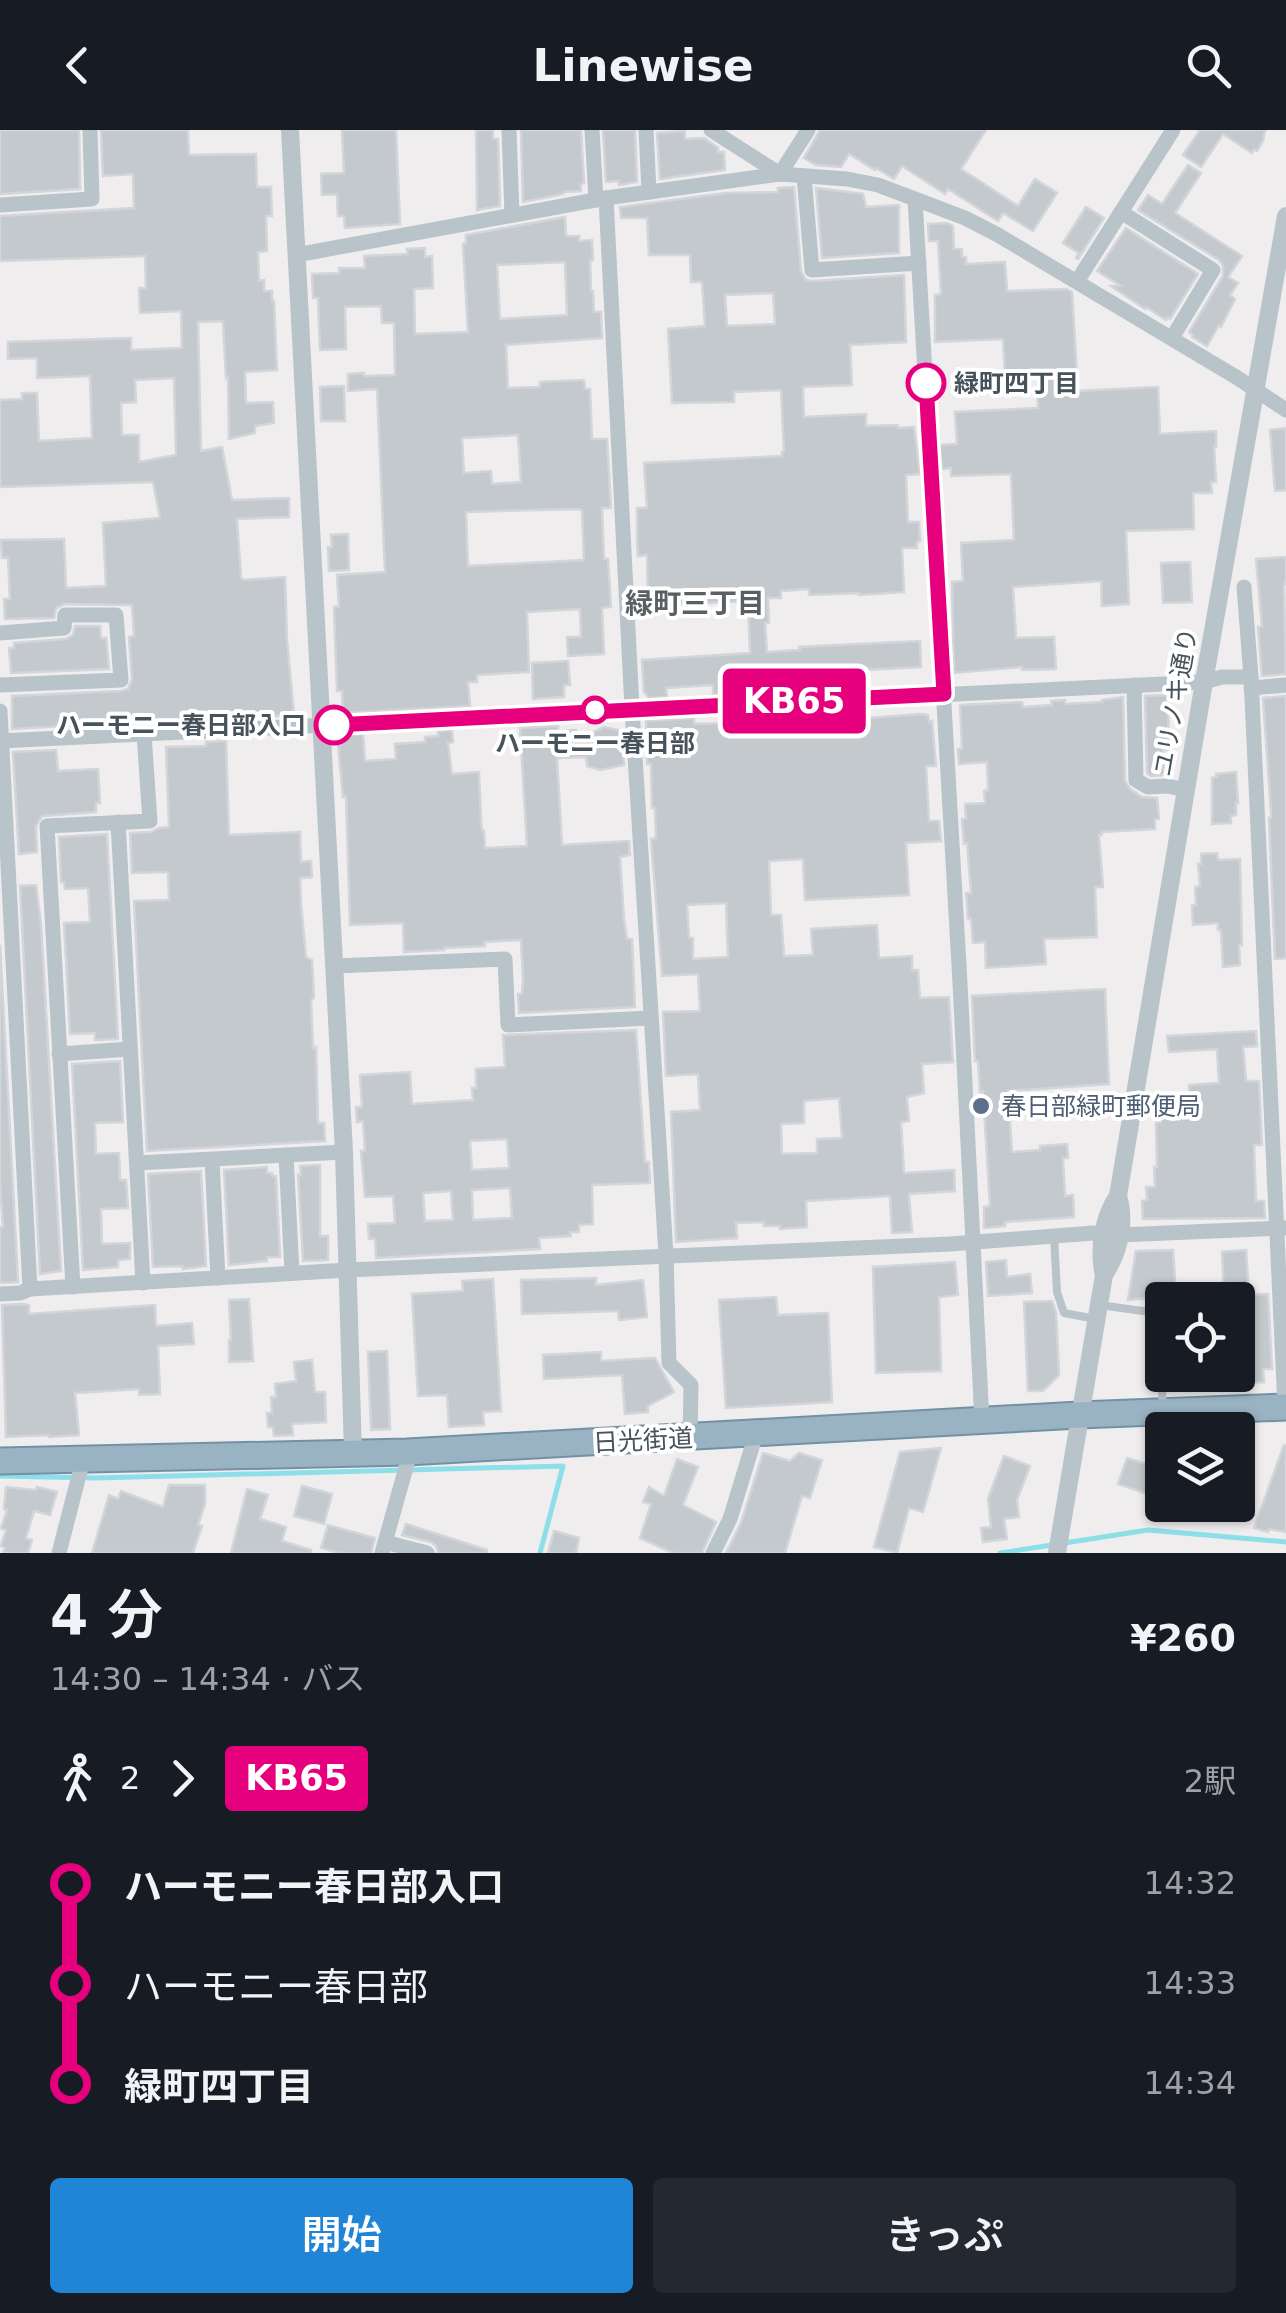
<!DOCTYPE html>
<html lang="ja">
<meta charset="utf-8">
<style>
:root{--surface:#171b24;--page:#242831;--text:#f1f3f6;--muted:#9ea1a6;--accent:#2185d7}
body{margin:0;font-family:"DejaVu Sans","Noto Sans JP",sans-serif;background:var(--page);color:var(--text);height:100vh;display:flex;flex-direction:column;font-size:38px;white-space:nowrap}
*{box-sizing:border-box;margin:0}
p{font-size:32px;color:var(--muted)}
.icon{flex:none;width:55px;height:55px;fill:none;stroke:currentColor;stroke-width:2;stroke-linecap:round;stroke-linejoin:round}
.map{position:relative;height:1423px;overflow:hidden}
.panel{display:flex;flex-direction:column;background:var(--surface);flex:1}
.panel>*{flex:none}
.badge{padding:0 20px;border-radius:8px;font-size:35px;line-height:65px}
.controls{position:absolute;left:1145px;top:1152px;display:grid;gap:20px}
.controls a{display:grid;place-items:center;width:110px;height:110px;border-radius:10px;background:var(--surface);box-shadow:0 2px 8px #0004;font-size:50px}
.map>.badge{position:absolute;translate:-50% -50%;box-shadow:0 0 0 5px #fff}
.legs{display:flex;align-items:center;gap:15px;height:110px;padding:0 50px;font-size:32px}
.legs p{margin-inline-start:auto}
.headline{display:flex;align-items:center;justify-content:space-between;height:170px;padding:0 50px}
h1{font-size:55px;font-weight:600;line-height:75px}
.cta{display:flex;gap:20px;margin-top:auto;padding:20px 50px}
.cta a{flex:1;height:115px;border-radius:10px;background:var(--accent);color:#fff;font-size:40px;font-weight:600;line-height:115px;text-align:center}
.cta a+a{background:var(--page);color:var(--text)}
ul{padding:0 50px;list-style:none}
li{display:flex;align-items:center;gap:35px;height:100px;font-size:38px}
li i{display:grid;place-items:center;width:15px;height:100%;margin:0 12px;background:currentColor}
li i::after{content:'';width:25px;height:25px;margin:-12px;border:8px solid;border-radius:50%;background:var(--surface)}
li p{margin-inline-start:auto}
li:first-child i{background:linear-gradient(#0000 50%,currentColor 0)}
li:last-child i{background:linear-gradient(currentColor 50%,#0000 0)}
header{display:flex;justify-content:space-between;align-items:center;height:130px;padding:0 50px;background:var(--surface);font-size:45px;font-weight:600}
.map>svg:first-child{display:block}
.lines{fill:none;stroke-linecap:round;stroke-linejoin:round}
.stream{stroke:#8cdfe8;stroke-width:5}
.building{fill:#c4c9cd;stroke:#d2d5d9;stroke-width:2.5;fill-rule:evenodd}
.trunk-casing{stroke:#7291a6;stroke-width:29}
.service{stroke:#b9c4ca;stroke-width:8}
.minor{stroke:#b9c4ca;stroke-width:15}
.tertiary{stroke:#b9c4ca;stroke-width:18}
.trunk{stroke:#9ab3c2;stroke-width:25}
.line-1-casing{stroke:#fff;stroke-width:22}
.line-1{stroke:#e6007e;stroke-width:15}
.stop-1-dot{fill:#fff;stroke:#e6007e;stroke-width:5}
.service-dot{fill:#5c6f8a;stroke:#fff;stroke-width:4}
.labels{text-anchor:middle;stroke-width:8;stroke-linejoin:round;paint-order:stroke}
.stop-label{font-size:25px;font-weight:bold;fill:#47535a;stroke:#fff;text-anchor:start}
.street-label{font-size:25px;fill:#47535a;stroke:#fff}
.service-label{font-size:25px;fill:#4e5e75;stroke:#fff;text-anchor:start}
.neighbourhood-label{font-size:28px;font-weight:bold;fill:#5a5f62;stroke:#fff}
</style>
<header><svg class="icon" aria-label="back" viewBox="0 0 24 24"><path d="M15 5l-7 7 7 7"/></svg>Linewise<svg class="icon" aria-label="search" viewBox="0 0 24 24"><circle cx="10" cy="10" r="6"/><path d="M15 15l6 6"/></svg></header>
<div class="map">
<svg width="1286" height="1423" viewBox="0 0 1286 1423">
<rect width="100%" height="100%" fill="#f0edee"/>
<g class="lines">
<g class="stream">
<polyline points="0,1346 95,1348 563,1336 540,1423"/>
<polyline points="1000,1423 1148,1400 1286,1412"/>
</g>
</g>
<g class="building">
<polygon points="0,0 79,0 80,59 0,64"/>
<path d="M101,0H188L189,25L256,24L257,57H271L272,86H266L267,121L258,122L259,151L264,150V161H272V171H274L277,240L245,242L246,273L273,272L274,293L255,296V303L229,309L228,247L226,248L223,191L198,192L201,321L222,317L232,370L289,368V387L237,389L241,448L244,450L285,447L287,510L294,585L204,590V588L12,599V566L121,561L128,559L132,549L129,507L134,506L132,475L65,474L56,478L54,488L5,489L4,469H10L8,428H2L1,410L64,409L66,458L106,456L103,393L160,388L153,352L0,357V270L22,269V263H37L39,311L92,308L90,246L37,248V228L8,229V212L131,208V220L182,218L181,181L140,183L139,158H146L145,126L0,131V86L134,78L133,44L103,46ZM174,248L176,325L139,332V305H122L121,273L136,272L135,250Z"/>
<polygon points="342,0 396,0 400,94 345,98 344,86 338,86 337,64 322,65 321,44 344,43"/>
<polygon points="476,0 493,0 493,9 498,9 500,76 477,80"/>
<polygon points="521,0 581,0 584,53 581,54 581,61 563,62 563,64 523,72"/>
<polygon points="603,0 635,0 637,52 619,55 619,51 606,52"/>
<polygon points="820,0 986,0 961,39 1018,76 1035,49 1057,63 1033,101 1003,83 998,91 948,59 945,64 902,36 894,49 876,38 875,40 849,24 841,37 816,35 804,28"/>
<polygon points="1200,0 1265,0 1263,11 1257,21 1254,19 1252,23 1223,4 1201,37 1183,25"/>
<polygon points="685,1 685,9 704,8 718,18 718,22 724,22 725,40 660,49 657,3"/>
<polygon points="1188,35 1201,43 1175,83 1242,126 1228,147 1238,153 1230,165 1235,169 1221,197 1219,195 1207,216 1192,207 1193,205 1189,202 1223,146 1223,136 1219,130 1138,80 1148,65 1162,74"/>
<path d="M794,57L801,141L806,150L813,151L904,145L906,212L850,215L852,255L803,257L804,287L866,284V296L898,295V298L914,297L920,344L906,345L908,392H919L920,411L917,412V418H902L904,462L859,465V463L809,465V459L781,461V468H768L769,493H765L767,522L800,520L799,517L920,511L921,537L782,544V551L773,552V554L747,556L748,563L713,565V555L666,558L667,567L649,568L644,562L642,530L750,523L748,471L648,476L647,425L638,426L637,409V378H647L644,333L782,326V322H784L781,260L734,262V272L672,273L668,199L705,196L702,152H691L690,125H649L647,88H621L620,77L725,63L778,62V58ZM773,163L775,194L727,196L725,165Z"/>
<polygon points="816,58 863,64 866,77 899,75 899,123 822,128"/>
<polygon points="1086,77 1104,88 1078,129 1076,128 1079,123 1063,113"/>
<path d="M565,87L566,106H579V111L592,110L593,130H590L591,161H593L594,182H601L602,208L506,215L508,258L540,257V252L584,250L585,259H590L592,309H607L611,378H602L604,429H608L611,477L602,478L604,524L568,526L567,507H581L580,479L527,482L529,542L477,545V552H468L470,576L343,583L342,561H337L336,534L334,477H339L337,445L385,442L377,259L348,261V244L364,243V246L395,245L394,193H382L381,176L345,177L346,219L320,220L318,168H313L312,144L339,143V138H365L364,126L408,124L407,119L425,118V127L432,126L433,158L414,159L415,204L468,202L463,114H466V105ZM565,132L567,185L500,189L497,135ZM518,305L521,352L492,354L491,341L464,343L462,308ZM576,379L582,380L584,430L468,436L466,382Z"/>
<polygon points="947,93 953,96 954,119 962,119 962,127 966,127 966,134 1005,132 1007,161 1066,159 1072,162 1078,261 1158,257 1160,304 1216,301 1216,317 1214,317 1216,352 1211,352 1212,363 1193,363 1194,399 1126,401 1129,474 1102,476 1101,451 1013,457 1016,508 1054,507 1056,539 1022,540 1022,537 954,543 952,452 963,451 961,413 1014,410 1011,344 951,346 951,338 942,339 940,315 957,314 955,282 1038,278 1037,245 1005,247 1003,209 935,212 935,165 941,164 938,111 929,111 928,94"/>
<polygon points="1126,98 1198,144 1170,189 1168,187 1166,190 1146,177 1145,179 1111,156 1121,156 1097,141"/>
<polygon points="344,256 345,291 321,291 320,257"/>
<polygon points="1286,298 1286,360 1275,361 1270,300"/>
<polygon points="348,404 349,440 329,441 328,417 332,417 331,405"/>
<polygon points="1286,427 1286,454 1284,454 1286,544 1262,546 1258,497 1262,497 1256,429"/>
<polygon points="1190,432 1192,472 1163,473 1161,433"/>
<polygon points="75,496 100,496 101,508 106,508 109,539 11,543 9,518 14,518 14,513 66,509 73,505"/>
<polygon points="568,531 570,555 564,555 564,567 533,569 532,533"/>
<polygon points="1168,565 1169,620 1163,620 1164,645 1151,646 1147,643 1145,566"/>
<polygon points="1286,566 1286,828 1275,829 1269,688 1271,688 1271,682 1263,568"/>
<polygon points="1123,567 1125,651 1130,659 1142,667 1157,668 1159,689 1155,689 1155,699 1102,702 1102,705 1099,705 1103,757 1095,757 1097,807 1044,809 1046,834 986,838 985,812 973,813 971,789 968,789 966,763 971,763 967,713 964,714 962,689 966,689 965,674 985,673 984,661 988,660 987,632 959,634 958,619 962,619 960,575 1022,572 1023,577 1052,575 1051,571 1065,570 1065,574 1102,572 1102,570"/>
<path d="M868,580L869,588L920,584L928,585L929,592L932,591L936,636H926L929,691H939L941,711L906,713L909,765L805,770L803,729L769,731L771,785H781L784,826L813,825L811,799L877,795L879,828L912,826V840H918L920,868L949,867L953,932L922,934L924,963L907,967L909,991L901,992L904,1043L954,1040L955,1061L909,1064L912,1102L892,1103L890,1066L806,1071L807,1097L780,1099V1096H764V1092L736,1093L737,1108L676,1112L671,982L700,980L698,944L666,946L663,882L700,881L698,844L662,846L651,709L656,708L655,678H652L651,634H647L646,591L694,588V594L735,593V587L775,585V588L810,585L809,583ZM726,773L728,827L693,829V808H689L687,775ZM839,968L842,1008L817,1009V1023L782,1024L781,994L804,993V971Z"/>
<polygon points="558,596 558,601 576,600 577,610 604,597 622,601 624,635 600,640 587,636 586,627 557,628 562,715 629,711 630,725 620,727 624,789 627,809 632,809 635,877 519,883 518,864 522,864 523,849 521,810 484,812 485,816 444,818 444,820 404,822 403,793 350,795 346,666 343,667 338,614 341,614 341,609 344,609 344,605 363,604 365,631 396,629 395,614 425,612 425,607 438,606 438,601 452,600 453,612 448,613 452,644 479,642 481,692 482,701 484,701 485,718 527,716 520,598"/>
<polygon points="226,611 229,705 300,702 301,732 311,731 312,747 300,748 301,774 306,827 312,830 314,867 311,871 313,918 316,917 318,993 324,993 325,1011 147,1021 134,771 169,770 168,742 132,743 130,703 151,702 159,698 169,697 166,617 206,616 206,612"/>
<polygon points="56,620 58,641 98,639 100,673 96,673 96,682 42,686 36,696 37,722 19,724 13,622"/>
<polygon points="1236,642 1238,673 1236,673 1236,685 1231,686 1231,693 1212,694 1212,648 1217,647 1216,644"/>
<polygon points="107,704 118,909 95,910 95,903 70,904 64,793 90,792 88,758 65,759 64,752 61,752 59,707"/>
<polygon points="1217,723 1218,730 1240,729 1242,815 1239,815 1240,835 1223,837 1221,800 1218,800 1218,793 1193,795 1192,775 1196,775 1195,757 1200,756 1198,734 1201,734 1201,724"/>
<polygon points="36,755 41,794 61,1141 40,1144 20,756"/>
<polygon points="0,815 18,1152 0,1153 0,1097 3,1097 0,1054"/>
<polygon points="1105,859 1109,954 1008,961 1012,1022 1040,1020 1040,1016 1067,1014 1068,1028 1063,1028 1065,1066 1073,1065 1074,1087 1005,1092 1005,1096 984,1098 984,1077 990,1076 983,961 980,962 978,931 975,931 972,866"/>
<path d="M636,900L645,1032H649L650,1053L592,1055L593,1094L579,1095V1102H570L571,1106L539,1108L540,1119L376,1128L375,1109H369L368,1094L395,1093L393,1066L365,1067L361,1021H365L363,991L357,992L356,977H362L360,945L410,942L412,974L473,970L472,958H476V939L505,937L503,905ZM507,1009L509,1038L472,1040L470,1011ZM510,1058L512,1088L473,1090L472,1060ZM451,1061L453,1090L425,1091L423,1063Z"/>
<polygon points="1256,901 1257,916 1243,917 1246,951 1259,951 1262,1015 1254,1015 1256,1071 1264,1071 1265,1088 1143,1089 1142,1071 1147,1070 1146,1057 1155,1057 1154,1037 1157,1037 1156,993 1161,992 1161,987 1190,986 1189,955 1219,953 1217,919 1169,922 1167,906"/>
<polygon points="120,931 123,992 95,993 96,1024 119,1023 120,1050 126,1050 128,1078 101,1079 102,1114 130,1113 130,1129 118,1130 118,1137 83,1140 72,934"/>
<polygon points="320,1035 320,1106 328,1106 328,1130 303,1131 298,1045 301,1045 300,1036"/>
<polygon points="267,1037 267,1043 272,1043 272,1046 276,1046 280,1127 267,1127 267,1131 229,1135 224,1040"/>
<polygon points="201,1041 206,1136 183,1139 183,1136 153,1137 148,1044"/>
<polygon points="1173,1120 1176,1165 1128,1170 1136,1121"/>
<polygon points="1246,1120 1249,1165 1268,1164 1272,1239 1263,1239 1264,1252 1238,1253 1238,1170 1232,1170 1232,1162 1224,1163 1222,1122"/>
<polygon points="1006,1130 1007,1147 1030,1144 1032,1163 988,1166 986,1132"/>
<polygon points="955,1132 958,1165 939,1167 941,1241 876,1243 873,1137"/>
<polygon points="596,1148 596,1155 643,1150 647,1187 619,1190 618,1181 522,1184 521,1150"/>
<polygon points="493,1149 501,1281 483,1282 484,1295 449,1297 447,1265 418,1266 412,1164 463,1161 462,1151"/>
<polygon points="776,1167 778,1185 828,1183 832,1272 726,1278 719,1170"/>
<polygon points="249,1169 253,1231 229,1232 229,1210 231,1210 229,1170"/>
<polygon points="1052,1171 1056,1182 1059,1245 1043,1261 1028,1261 1024,1172"/>
<polygon points="24,1174 29,1175 29,1184 155,1175 156,1196 192,1193 194,1214 158,1216 160,1264 139,1265 139,1259 75,1263 79,1305 49,1307 49,1305 6,1307 2,1175"/>
<polygon points="387,1221 390,1299 371,1300 368,1222"/>
<polygon points="601,1222 601,1231 655,1228 674,1262 648,1276 648,1282 625,1284 622,1245 544,1249 543,1225"/>
<polygon points="312,1230 315,1262 325,1262 326,1292 292,1294 293,1305 274,1306 273,1297 268,1297 267,1283 272,1283 271,1267 276,1267 275,1254 296,1251 294,1232"/>
<polygon points="1284,1315 1286,1316 1286,1402 1269,1399 1268,1402 1254,1398"/>
<polygon points="941,1318 923,1382 909,1378 897,1423 874,1417 900,1322"/>
<polygon points="763,1323 790,1331 799,1323 822,1330 810,1368 802,1366 785,1423 726,1423 741,1393"/>
<polygon points="1004,1326 1030,1336 1017,1370 1019,1387 1004,1389 1007,1409 983,1412 981,1398 991,1397 988,1369"/>
<polygon points="1127,1328 1162,1339 1162,1369 1118,1354"/>
<polygon points="677,1329 698,1337 683,1375 716,1392 702,1423 673,1423 640,1408 651,1374 643,1372 649,1357 664,1366"/>
<polygon points="169,1355 205,1355 205,1374 198,1395 202,1396 193,1423 92,1423 109,1365 118,1369 121,1361 163,1377"/>
<polygon points="302,1356 332,1364 324,1394 294,1386"/>
<polygon points="6,1357 36,1360 37,1357 57,1362 50,1385 34,1381 26,1408 32,1410 28,1423 3,1423 5,1418 1,1416 6,1400 1,1398 7,1380 4,1379"/>
<polygon points="247,1359 268,1365 260,1389 286,1397 282,1411 311,1420 311,1423 231,1423"/>
<polygon points="406,1394 487,1420 487,1423 438,1423 436,1416 431,1412 402,1405"/>
<polygon points="328,1395 375,1408 371,1423 339,1423 321,1418"/>
<polygon points="554,1401 579,1408 576,1423 548,1423"/>
</g>
<g class="lines">
<g class="trunk-casing">
<polyline id="trunk" points="0,1331 407,1322 1079,1285 1286,1277"/>
</g>
<g class="service">
<polyline points="1054,1106 1057,1162 1064,1183 1096,1189"/>
<polyline points="1099,1175 1150,1182 1155,1185 1158,1191 1163,1277"/>
</g>
<g class="minor">
<polyline points="509,0 512,85"/>
<polyline points="592,0 596,70"/>
<polyline points="646,0 649,62"/>
<polyline points="711,0 780,44 808,0"/>
<polyline points="804,46 812,140 919,133"/>
<polyline points="606,68 632,578 666,1125 669,1233 691,1255 690,1307"/>
<polyline points="915,69 960,853 982,1292"/>
<polyline points="0,75 92,69 90,0"/>
<polyline points="1121,82 1213,140 1172,208"/>
<polyline points="296,125 606,68 780,44 847,49 878,55 965,88 998,105 1236,247 1286,280"/>
<polyline points="1078,150 1173,0"/>
<polyline points="1244,457 1251,547 1285,1277"/>
<polyline points="0,503 64,498 65,485 116,485 121,550 0,555"/>
<polyline points="1134,555 1136,650 1148,657 1167,656 1186,660"/>
<polyline points="1251,558 1286,555"/>
<polyline points="0,581 30,1159"/>
<polyline points="0,611 1204,552 1222,547 1251,547"/>
<polyline points="118,692 143,1153"/>
<polyline points="335,836 505,829 508,895 650,888"/>
<polyline points="59,924 130,919"/>
<polyline points="286,1025 292,1143"/>
<polyline points="212,1030 218,1148"/>
<polyline points="137,1033 344,1022"/>
<polyline points="1119,1105 1285,1098"/>
<polyline points="73,1157 47,696 150,691 144,604"/>
<polyline points="0,1164 20,1163 30,1159 348,1140 950,1114 1093,1103 1104,1105"/>
<polyline points="385,1412 427,1423"/>
<polyline points="59,1423 83,1330"/>
<polyline points="382,1423 407,1334 407,1322"/>
<polyline points="713,1423 730,1389 756,1304"/>
</g>
<g class="tertiary">
<polyline points="290,0 344,1022 353,1323"/>
<path d="M1104,1145C1119,1122 1126,1093 1118,1066"/>
<path d="M1057,1423L1104,1145C1098,1121 1103,1087 1118,1066L1204,552L1286,86"/>
</g>
<use href="#trunk" class="trunk"/>
</g>
<g class="lines">
<g class="line-1-casing">
<polyline id="line-1" points="334,595 944,564 926,253"/>
</g>
<use href="#line-1" class="line-1"/>
</g>
<g class="stop-1-dot">
<circle cx="926" cy="253" r="18"/>
<circle cx="595" cy="580" r="12"/>
<circle cx="334" cy="595" r="18"/>
</g>
<circle class="service-dot" cx="981" cy="976" r="10"/>
<g class="labels">
<g class="stop-label">
<text x="954" y="262">緑町四丁目</text>
<text x="306" y="604" text-anchor="end">ハーモニー春日部入口</text>
<text x="595" y="622" text-anchor="middle">ハーモニー春日部</text>
</g>
<g class="street-label">
<text transform="translate(1175 572) rotate(-80)" y="9">ユリノキ通り</text>
<text transform="translate(643 1310) rotate(-3)" y="9">日光街道</text>
</g>
<g class="service-label">
<text x="1001" y="985">春日部緑町郵便局</text>
</g>
<g class="neighbourhood-label">
<text x="695" y="483">緑町三丁目</text>
</g>
</g>
</svg>
<div class="controls">
<a><svg class="icon" aria-label="locate" viewBox="0 0 24 24"><circle cx="12" cy="12" r="6"/><path d="M12 2v4M12 18v4M2 12h4M18 12h4"/></svg></a>
<a><svg class="icon" aria-label="layers" viewBox="0 0 24 24"><path d="M12 4l9 5-9 5-9-5zM3 14l9 5 9-5"/></svg></a>
</div>
<b class="badge" style="left:794px;top:571px;background:#e6007e;color:#fff">KB65</b>
</div>
<section class="panel">
<div class="headline"><div><h1>4 分</h1><p>14:30 – 14:34 · バス</p></div><b>¥260</b></div>
<div class="legs"><svg class="icon" aria-label="walk" viewBox="0 0 24 24"><circle cx="13" cy="4" r="2"/><path d="M13 8l-2 6 4 7M11 14l-3 7M7 12l3-4h3l4 4"/></svg>2<svg class="icon" aria-label="forward" viewBox="0 0 24 24"><path d="M9 5l7 7-7 7"/></svg><b class="badge" style="background:#e6007e;color:#fff">KB65</b><p>2駅</p></div>
<ul>
<li><i style="color:#e6007e"></i><b>ハーモニー春日部入口</b><p>14:32</p></li>
<li><i style="color:#e6007e"></i><span>ハーモニー春日部</span><p>14:33</p></li>
<li><i style="color:#e6007e"></i><b>緑町四丁目</b><p>14:34</p></li>
</ul>
<div class="cta"><a>開始</a><a>きっぷ</a></div>
</section>
